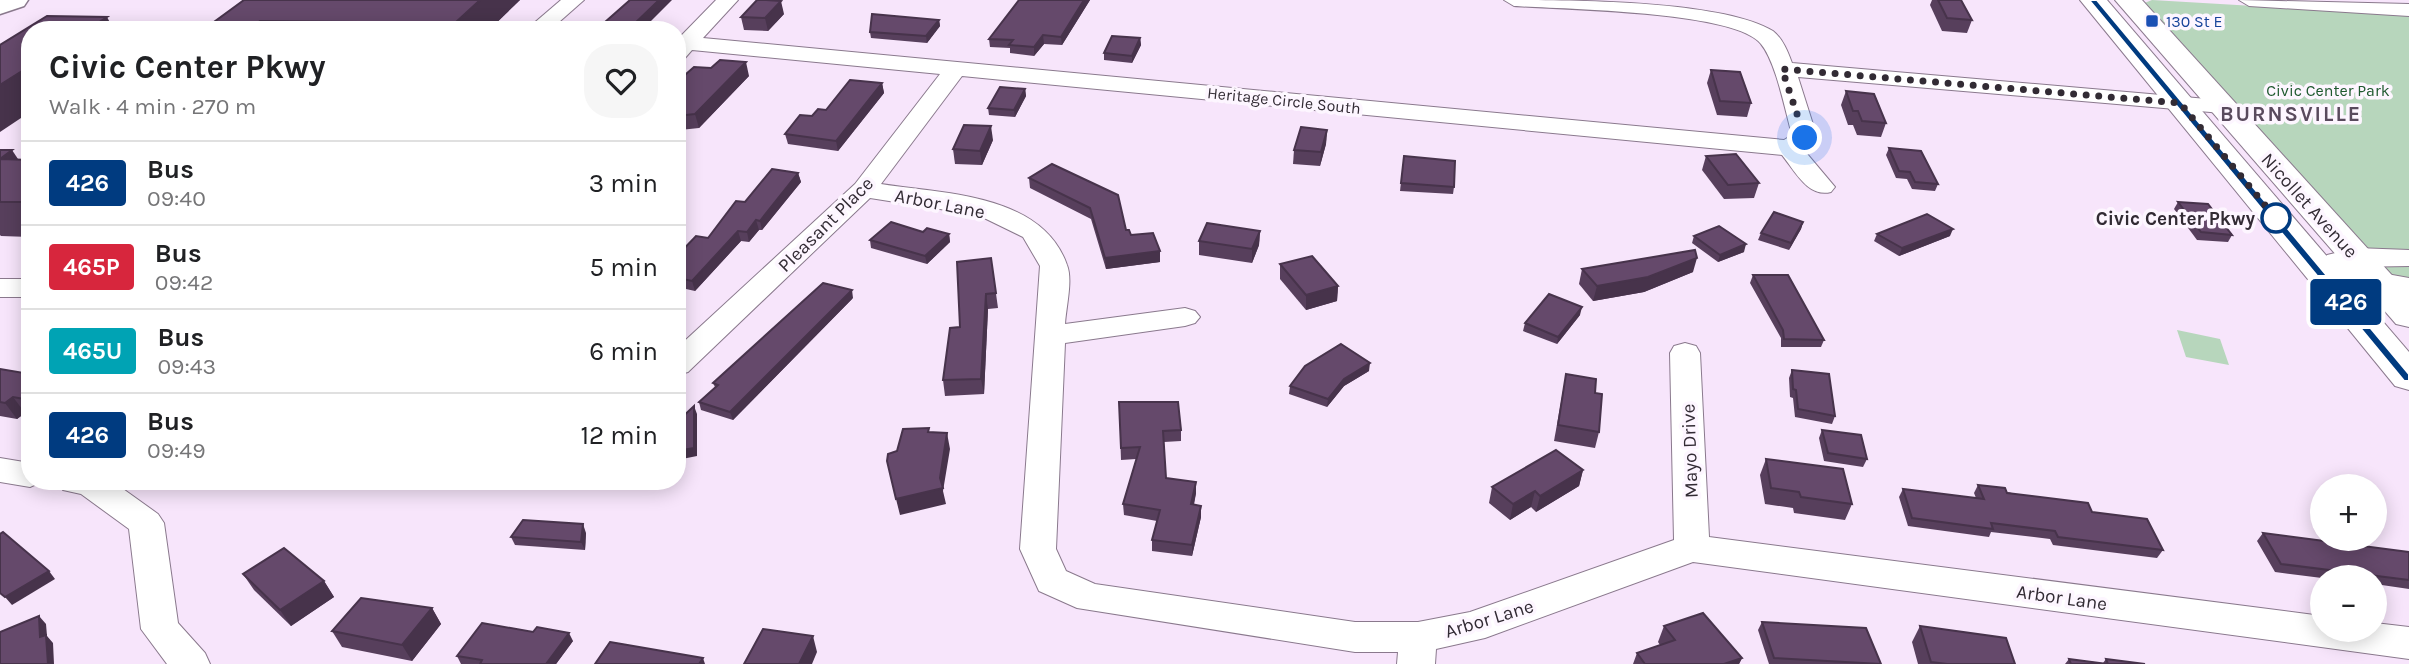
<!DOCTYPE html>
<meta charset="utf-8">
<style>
:root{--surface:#fff;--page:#f6f6f6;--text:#202124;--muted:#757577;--line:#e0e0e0}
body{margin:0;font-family:Karla,sans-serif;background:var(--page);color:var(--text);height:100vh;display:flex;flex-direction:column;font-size:26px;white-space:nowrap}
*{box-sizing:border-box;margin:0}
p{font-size:23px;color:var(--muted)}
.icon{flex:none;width:38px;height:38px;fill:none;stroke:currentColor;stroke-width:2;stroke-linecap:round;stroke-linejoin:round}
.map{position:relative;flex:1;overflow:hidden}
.sheet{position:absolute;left:21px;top:21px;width:665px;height:469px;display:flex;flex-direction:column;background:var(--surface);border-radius:28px;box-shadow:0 4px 18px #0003}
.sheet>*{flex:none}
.badge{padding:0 14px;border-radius:5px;font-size:24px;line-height:46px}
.fabs{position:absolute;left:2310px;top:474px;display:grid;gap:14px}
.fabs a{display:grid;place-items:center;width:77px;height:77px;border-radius:50%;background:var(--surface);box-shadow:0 4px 18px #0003;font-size:35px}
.you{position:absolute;width:35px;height:35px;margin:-18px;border:5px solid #fff;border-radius:50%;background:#1a73e8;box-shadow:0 0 0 10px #1a73e833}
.map>.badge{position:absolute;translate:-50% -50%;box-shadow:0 0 0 4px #fff}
.round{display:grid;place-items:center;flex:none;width:74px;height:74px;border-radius:28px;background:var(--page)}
.headline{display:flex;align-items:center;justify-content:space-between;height:119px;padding:0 28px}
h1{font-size:33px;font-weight:700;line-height:52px}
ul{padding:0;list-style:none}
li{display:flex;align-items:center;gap:21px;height:84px;padding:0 28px;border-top:2px solid var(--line)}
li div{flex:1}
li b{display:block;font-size:26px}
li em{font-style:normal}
li .badge{min-width:77px;font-weight:700;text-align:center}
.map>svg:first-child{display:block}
.green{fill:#b7d6bc}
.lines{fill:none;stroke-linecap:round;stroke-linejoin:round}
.minor-casing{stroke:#8a798d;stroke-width:2}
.major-casing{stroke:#8a798d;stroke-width:2}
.highway-casing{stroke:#8a798d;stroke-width:3}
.minor{fill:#fff;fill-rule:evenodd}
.major{fill:#fff;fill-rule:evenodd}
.highway{fill:#fff;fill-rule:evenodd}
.wall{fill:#573f5c}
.shaded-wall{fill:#47334b}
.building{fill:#65496b;stroke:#47334b;stroke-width:2}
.line{fill:#003b80;stroke:#fff;stroke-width:2}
.walk{stroke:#322b34;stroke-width:7;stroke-dasharray:0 12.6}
.transit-dot{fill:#1a4fb4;stroke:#fdf6ff;stroke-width:2.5}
.stop-dot{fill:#fff;stroke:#003b80;stroke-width:3.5}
.labels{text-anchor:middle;stroke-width:7;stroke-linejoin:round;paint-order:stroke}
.far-transit-label{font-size:16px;fill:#164399;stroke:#fdf6ff;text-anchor:start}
.far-park-label{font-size:16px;fill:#1e592e;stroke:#fdf6ff}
.far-street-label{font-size:16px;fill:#322b34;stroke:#fdf6ff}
.street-label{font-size:19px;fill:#322b34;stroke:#fdf6ff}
.stop-label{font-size:19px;font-weight:bold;fill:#322b34;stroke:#fdf6ff;text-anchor:end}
.far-district-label{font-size:21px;font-weight:bold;letter-spacing:2px;fill:#594a5d;stroke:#fdf6ff}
</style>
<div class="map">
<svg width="2409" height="664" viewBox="0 0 2409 664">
<rect width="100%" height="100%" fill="#f7e5fb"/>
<g class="green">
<polygon points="2152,0 2409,15 2409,300 2142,4"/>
<polygon points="2177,330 2220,339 2229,365 2186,357"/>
</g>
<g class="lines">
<g class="minor-casing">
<g id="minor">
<polygon points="561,0 584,0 550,30 526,30"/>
<path d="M716,0H738L703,38L1784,140L1792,135C1785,110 1776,62 1761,44C1736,11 1559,9 1514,6L1504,0C1568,0 1722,0 1773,31C1783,39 1788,52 1792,63L2230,101L2234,106L2230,111L2222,113L1798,77L1817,137L1803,149L1835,187L1831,192C1808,198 1795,171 1782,155L962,76L881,184C943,194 1042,193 1067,265C1073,280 1066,307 1065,324L1185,308L1195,311L1200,317L1195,323L1185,326L1065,343L1056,549L1066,571L1095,584L1355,622H1418L1470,612L1674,540L1670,353L1674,346L1685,343L1696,346L1700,353L1709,537L2322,616V630H2375V623L2409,627V659L1693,562L1485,638L1436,649L1435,664H1397L1398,652H1355L1077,608L1039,591L1020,549L1040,266L1023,237L978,215L870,198L688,372L677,375V348L855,184L940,74L692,50L685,58L677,60V40Z"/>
<polygon points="2239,0 2409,4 2409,16 2249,6"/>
<polygon points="2356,248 2409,250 2409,266 2348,267 2409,278 2409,296 2381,293 2306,273 2302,267 2306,261 2323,260 2327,255"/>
<rect x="0" y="279" width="30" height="18"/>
<polygon points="0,458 30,463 30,481 43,481 30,487 0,482"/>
<polygon points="58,481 112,481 158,514 164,523 178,623 205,653 210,664 167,664 141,629 129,529 81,494 63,490"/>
</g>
</g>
<g class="major-casing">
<g id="major">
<polygon points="2080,0 2107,0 2409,352 2409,390 2395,386"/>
<polygon points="2115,0 2142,0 2409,294 2409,327 2396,324"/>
</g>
</g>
<g class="highway-casing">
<polygon id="highway" points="0,0 28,0 24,6 0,14"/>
</g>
<use href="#minor" class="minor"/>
<use href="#major" class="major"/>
<use href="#highway" class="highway"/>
</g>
<g class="wall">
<polygon points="244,0 520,0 489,30 203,30"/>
<polygon points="1019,0 1090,0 1062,45 1044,44 1034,56 1010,53 1010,48 990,47 989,39"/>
<polygon points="1932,0 1961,0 1972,20 1967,33 1942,31 1930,5"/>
<polygon points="784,14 768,31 744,30 741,17"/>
<polygon points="939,20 940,26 927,43 871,38 870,32"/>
<polygon points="1140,38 1141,45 1132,63 1104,60 1104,53"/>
<polygon points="1711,70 1751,103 1747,117 1717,115 1707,83"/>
<polygon points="749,76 699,128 680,130 677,132 677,82"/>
<polygon points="882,83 884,93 838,151 788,144 785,134 812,116"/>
<polygon points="1025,89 1026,96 1015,117 989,115 988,108"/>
<polygon points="1846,91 1886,123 1881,137 1857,135 1853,125 1848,125 1841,105"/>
<polygon points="1327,130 1326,144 1320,166 1293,164 1294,150"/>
<polygon points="993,140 982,165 955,164 953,149"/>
<polygon points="1889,148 1938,184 1935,191 1912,189 1907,179 1896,178 1886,155"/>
<polygon points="0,150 19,160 30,160 30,237 1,236 0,235"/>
<polygon points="1404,156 1454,187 1453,194 1400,191"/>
<polygon points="1706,156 1759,183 1754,198 1724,199 1702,170"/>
<polygon points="1052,164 1131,235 1160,251 1160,262 1106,269 1091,219 1030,188 1029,178"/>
<polygon points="798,173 801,182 762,230 759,230 749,242 741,241 695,291 686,289 677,299 677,256 708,238"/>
<polygon points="2178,202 2232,235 2228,242 2197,240 2174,209"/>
<polygon points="1803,222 1801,229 1789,250 1758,240 1761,233"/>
<polygon points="1260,231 1259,245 1252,263 1199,255 1199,241"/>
<polygon points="923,232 949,234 950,242 927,264 871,248 870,240"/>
<polygon points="1877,234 1950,236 1899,256 1874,241"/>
<polygon points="1694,236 1744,252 1718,262 1692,243"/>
<polygon points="991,258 998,308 988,309 984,394 945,396 943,380 960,327"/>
<polygon points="1280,264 1338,286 1337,301 1306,310 1280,279"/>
<polygon points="1582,269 1693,272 1644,292 1593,301 1579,284"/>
<polygon points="1753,275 1824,340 1821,347 1781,347 1781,338 1750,283"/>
<polygon points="853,298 733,420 701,410 699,402 715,387 713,383"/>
<polygon points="1580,315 1557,344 1523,331 1525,323"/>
<polygon points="0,369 30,374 30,414 25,413 17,419 0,416"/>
<polygon points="1792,370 1835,416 1832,424 1795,417 1793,398 1790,397 1789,378"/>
<polygon points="1369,371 1344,386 1327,407 1289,394 1290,386"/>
<polygon points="1566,374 1595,393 1599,432 1595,448 1554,441"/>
<polygon points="1119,402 1181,430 1181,441 1164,442 1166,478 1196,482 1196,493 1194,505 1201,517 1192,556 1152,551 1152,540 1157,521 1124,515 1123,504 1136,459 1121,460"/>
<polygon points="1822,430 1867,459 1863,467 1824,461 1819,438"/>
<polygon points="1766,459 1852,504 1845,520 1794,513 1793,508 1765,504 1760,475"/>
<polygon points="1583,470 1579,486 1536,512 1531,507 1510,520 1489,503 1492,487"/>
<polygon points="1978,485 2092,512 2163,550 2157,558 2053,545 2050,539 1991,532 1989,537 1908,526 1899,497 1903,489 1976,498 1974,493"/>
<polygon points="586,533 585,550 515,545 511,537"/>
<polygon points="2263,533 2409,552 2409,589 2375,584 2375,578 2322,578 2275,572 2257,541"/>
<polygon points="243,574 324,581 334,597 291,626 254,590"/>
<polygon points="432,608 441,624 412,661 342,647 332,631"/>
<polygon points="1762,622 1881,664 1769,664 1758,630"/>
<polygon points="1664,626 1742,658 1739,664 1633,664 1637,653 1660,645 1658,642"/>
<polygon points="1920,626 2015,664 1918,664 1912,642"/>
<polygon points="533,632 573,641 556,664 461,664 457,656"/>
<polygon points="2069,659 2103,663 2106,659 2145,664 2065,664"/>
</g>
<g class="shaded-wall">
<polygon points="480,0 520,0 489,30 458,30 455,23"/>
<polygon points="659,0 672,0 642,30 631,30 630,28"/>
<polygon points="1084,0 1090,0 1062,45 1061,37"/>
<polygon points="781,1 784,14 768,31 765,18"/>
<polygon points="107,17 114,30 87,30"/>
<polygon points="939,20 940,26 927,43 926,36"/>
<polygon points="260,21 264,30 248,30"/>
<polygon points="1043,35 1044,44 1034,56 1034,47"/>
<polygon points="1140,38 1141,45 1132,63 1132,56"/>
<polygon points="746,62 749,76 699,128 695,114"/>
<polygon points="30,66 30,112 0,132 0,85"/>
<polygon points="882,83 884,93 838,151 836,141"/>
<polygon points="1025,89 1026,96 1015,117 1014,110"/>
<polygon points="991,126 993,140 982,165 980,151"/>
<polygon points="1327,130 1326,144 1320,166 1321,152"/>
<polygon points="12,150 30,177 22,193 0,159"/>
<polygon points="798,173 801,182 762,230 760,221"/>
<polygon points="756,220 759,230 749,242 747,232"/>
<polygon points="1803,222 1801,229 1789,250 1791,243"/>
<polygon points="1953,229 1950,236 1899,256 1902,248"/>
<polygon points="738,231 741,241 695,291 692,281"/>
<polygon points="1260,231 1259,245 1252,263 1252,249"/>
<polygon points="949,234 950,242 927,264 925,256"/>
<polygon points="1746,244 1744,252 1718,262 1720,255"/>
<polygon points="1160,251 1160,262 1106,269 1105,258"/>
<polygon points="1697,258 1693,272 1644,292 1593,301 1597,286"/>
<polygon points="683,279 686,289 677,299 677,286"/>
<polygon points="1338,286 1337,301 1306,310 1306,295"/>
<polygon points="852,290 853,298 733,420 730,412"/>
<polygon points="986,294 988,309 984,394 981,379"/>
<polygon points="1582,307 1580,315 1557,344 1558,337"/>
<polygon points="1370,363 1369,371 1344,386 1327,407 1328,399 1344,379"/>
<polygon points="13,397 25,413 17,419 5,403"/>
<polygon points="694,406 697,414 697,456 677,460 677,451"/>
<polygon points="947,433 950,449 943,491 946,504 900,515 896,499 940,478"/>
<polygon points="1583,470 1579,486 1536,512 1540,496"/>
<polygon points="1196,482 1196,493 1191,516 1191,504"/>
<polygon points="1535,491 1531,507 1510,520 1513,504"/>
<polygon points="1201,506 1201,517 1192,556 1192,545"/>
<polygon points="583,524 586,533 585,550 581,542"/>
<polygon points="49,571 55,579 12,605 5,597"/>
<polygon points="324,581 334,597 291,626 280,610"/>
<polygon points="432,608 441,624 412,661 402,645"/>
<polygon points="39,616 46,624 47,636 53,643 54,664 48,664 40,637"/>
<polygon points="569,633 573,641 556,664 546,664"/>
<polygon points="813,636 817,652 812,664 799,664"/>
<polygon points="703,658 705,664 699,664"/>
<polygon points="1742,658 1739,664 1724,664"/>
</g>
<g class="building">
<polygon points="244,0 480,0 455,23 260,21 248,30 203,30"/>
<polygon points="630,0 659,0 630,28 642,28 640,30 596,30"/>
<polygon points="757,0 766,0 781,1 765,18 741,17"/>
<polygon points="1019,0 1084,0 1061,37 1043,35 1034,47 1009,45 1013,40 989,39"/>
<polygon points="1938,0 1961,0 1972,20 1947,18"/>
<polygon points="872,14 939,20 926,36 870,32"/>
<polygon points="47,16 107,17 87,30 30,30 30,66 0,85 0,45"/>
<polygon points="1112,36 1140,38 1132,56 1104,53"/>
<polygon points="720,60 746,62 695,114 677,116 677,82 694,67 711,68"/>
<polygon points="1711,70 1740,72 1751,103 1720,101"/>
<polygon points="850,80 882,83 836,141 785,134 800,115 812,116 818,109 826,110"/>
<polygon points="1000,87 1025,89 1014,110 988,108"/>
<polygon points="1846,91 1874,94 1886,123 1862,121 1858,111 1853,111"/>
<polygon points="964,125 991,126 980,151 953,149"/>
<polygon points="1301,127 1327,130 1321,152 1294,150"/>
<polygon points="1889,148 1921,151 1938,184 1915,182 1910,172 1899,171"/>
<polygon points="0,150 12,150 0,159"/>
<polygon points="1736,154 1759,183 1728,185 1706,156"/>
<polygon points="1404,156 1455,161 1454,187 1401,183"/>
<polygon points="0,159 30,160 30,202 0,202"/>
<polygon points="1052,164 1118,195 1126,230 1129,230 1131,235 1153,233 1160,251 1105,258 1090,208 1029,178"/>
<polygon points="772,169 798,173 760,221 756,220 747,232 738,231 692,281 683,279 677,286 677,256 696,236 708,238 736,201 745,202"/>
<polygon points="2178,202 2208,204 2232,235 2201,232"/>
<polygon points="1774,212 1803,222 1791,243 1761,233"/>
<polygon points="1927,214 1953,229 1902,248 1877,234"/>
<polygon points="891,222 923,232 927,228 949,234 925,256 870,240"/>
<polygon points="1207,223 1260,231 1252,249 1199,241"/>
<polygon points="1719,226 1746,244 1720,255 1694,236"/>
<polygon points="1695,250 1697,258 1648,277 1597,286 1582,269"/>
<polygon points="1312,256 1338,286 1306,295 1280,264"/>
<polygon points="991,258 996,293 986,294 981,379 943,380 950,328 960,327 957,262"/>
<polygon points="1753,275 1788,275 1824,340 1784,339 1783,330"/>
<polygon points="823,283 852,290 730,412 699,402 718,385 713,383"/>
<polygon points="1549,294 1582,307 1558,337 1525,323"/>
<polygon points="1341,344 1370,363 1344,379 1328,399 1290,386 1305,366"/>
<polygon points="0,369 30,374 30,400 13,397 5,403 0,402"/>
<polygon points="1792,370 1829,374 1835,416 1798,409 1796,390 1793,389"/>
<polygon points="1566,374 1596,379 1595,393 1602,394 1599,432 1558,425"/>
<polygon points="1119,402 1178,402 1181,430 1163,431 1166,478 1196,482 1191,504 1201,506 1192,545 1152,540 1160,510 1123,504 1140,447 1121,448"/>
<polygon points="694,406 694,448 677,451 677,422"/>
<polygon points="929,428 928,432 947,433 940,478 943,488 896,499 887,461 888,454 897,451 903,429"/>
<polygon points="1822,430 1861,435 1867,459 1828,453"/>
<polygon points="1556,450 1583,470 1540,496 1535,491 1513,504 1492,487"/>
<polygon points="1766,459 1843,469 1852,504 1801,497 1799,492 1771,488"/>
<polygon points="1978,485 2005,488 2007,493 2088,503 2092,512 2147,519 2163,550 2058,537 2055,531 1991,523 1993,529 1912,518 1903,489 1984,499"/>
<polygon points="523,520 583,524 581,542 511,537"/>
<polygon points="3,532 49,571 5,597 0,593 0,534"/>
<polygon points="2263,533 2409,552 2409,580 2281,564"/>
<polygon points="284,548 324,581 280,610 243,574"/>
<polygon points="361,598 432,608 402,645 332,631"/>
<polygon points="1703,613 1742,658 1724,664 1645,664 1637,653 1675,640 1664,626"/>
<polygon points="39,616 40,637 46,635 48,664 0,664 0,632"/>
<polygon points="1762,622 1866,628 1881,664 1774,658"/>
<polygon points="482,623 533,632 537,627 569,633 546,664 480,664 482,660 457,656"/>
<polygon points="1920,626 2006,638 2015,664 1947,664 1931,662"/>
<polygon points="763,629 813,636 799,664 744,664"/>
<polygon points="610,642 703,658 699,664 595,664"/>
<polygon points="2069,659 2107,664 2071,664"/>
<polygon points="2106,659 2145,664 2108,664"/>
</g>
<polygon class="line" points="2089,0 2097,0 2409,374 2409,381 2404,381"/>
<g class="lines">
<polyline class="walk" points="1805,138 1782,69 2180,103 2280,223 2276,218"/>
</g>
<rect class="transit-dot" x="2145" y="14" width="14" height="14" rx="3.5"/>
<circle class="stop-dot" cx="2276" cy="218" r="14"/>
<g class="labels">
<g class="far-transit-label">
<text x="2166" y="27">130 St E</text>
</g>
<g class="far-park-label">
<text x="2328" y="96">Civic Center Park</text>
</g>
<g class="far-street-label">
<text transform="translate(1284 100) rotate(6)" y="6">Heritage Circle South</text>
</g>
<g class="street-label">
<text transform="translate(940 203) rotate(11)" y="7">Arbor Lane</text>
<text transform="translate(2310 205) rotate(48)" y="7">Nicollet Avenue</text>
<text transform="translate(825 224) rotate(-45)" y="7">Pleasant Place</text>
<text transform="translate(1689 451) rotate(-92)" y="7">Mayo Drive</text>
<text transform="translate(2062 597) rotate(8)" y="7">Arbor Lane</text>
<text transform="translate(1489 618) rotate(-17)" y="7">Arbor Lane</text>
</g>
<g class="stop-label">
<text x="2255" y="225">Civic Center Pkwy</text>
</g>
<g class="far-district-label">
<text x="2291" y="121">BURNSVILLE</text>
</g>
</g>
</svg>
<div class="fabs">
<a>+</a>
<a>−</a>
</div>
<div class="you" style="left:1805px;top:138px"></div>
<b class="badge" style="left:2346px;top:302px;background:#003b80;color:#fff">426</b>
<section class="sheet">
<div class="headline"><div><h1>Civic Center Pkwy</h1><p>Walk · 4 min · 270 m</p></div><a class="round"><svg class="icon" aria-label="heart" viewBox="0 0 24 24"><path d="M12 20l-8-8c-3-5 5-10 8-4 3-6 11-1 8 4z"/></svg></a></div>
<ul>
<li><span class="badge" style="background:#003b80;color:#fff">426</span><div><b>Bus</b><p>09:40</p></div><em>3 min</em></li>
<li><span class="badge" style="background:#d7263d;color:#fff">465P</span><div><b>Bus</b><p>09:42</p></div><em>5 min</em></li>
<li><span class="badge" style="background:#00a3b4;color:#fff">465U</span><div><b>Bus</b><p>09:43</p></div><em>6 min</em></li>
<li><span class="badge" style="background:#003b80;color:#fff">426</span><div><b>Bus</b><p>09:49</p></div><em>12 min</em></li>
</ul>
</section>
</div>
